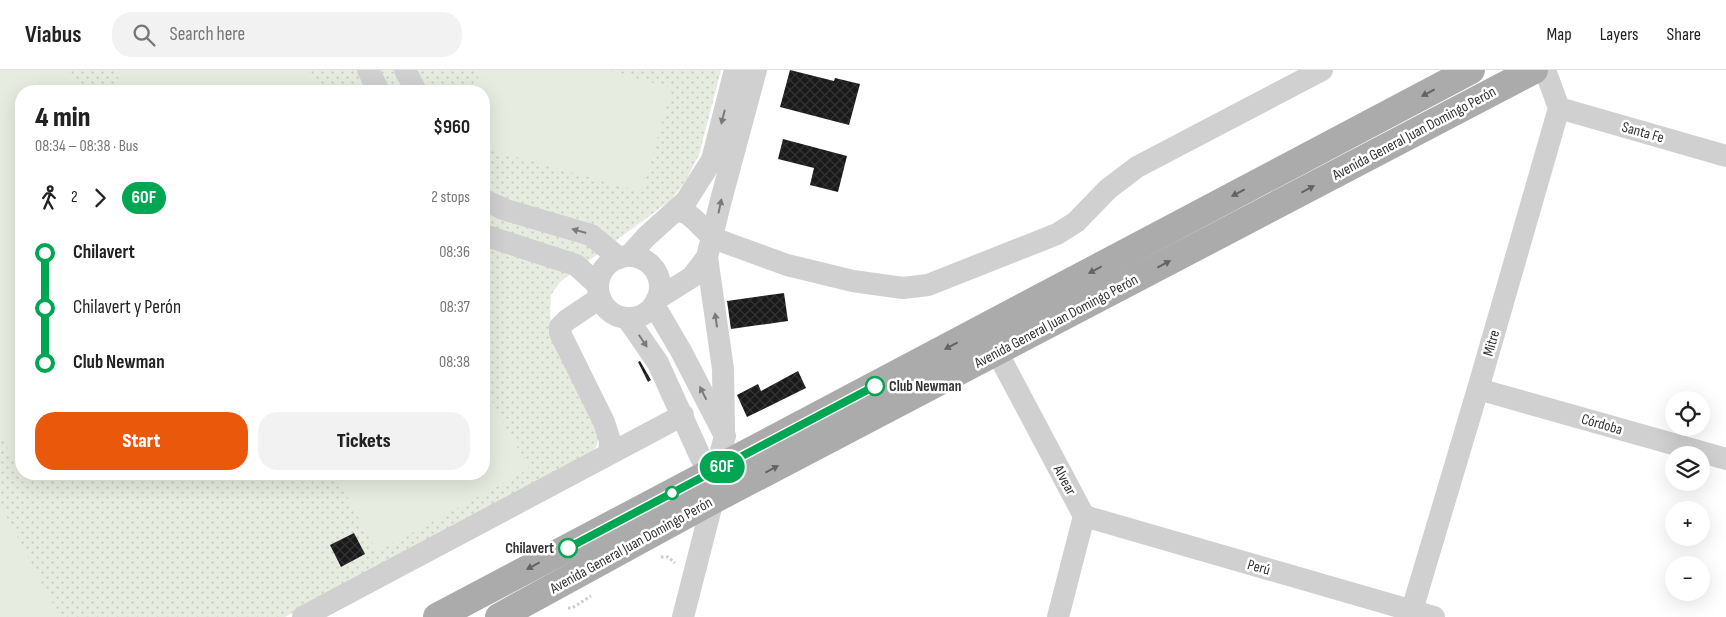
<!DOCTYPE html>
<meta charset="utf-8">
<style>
:root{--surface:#fff;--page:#f2f2f2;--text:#222;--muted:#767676;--line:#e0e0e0;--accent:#ea580c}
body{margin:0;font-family:"Sofia Sans Condensed",sans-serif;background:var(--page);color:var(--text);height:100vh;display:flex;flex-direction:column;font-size:19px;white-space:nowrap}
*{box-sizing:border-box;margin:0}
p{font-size:16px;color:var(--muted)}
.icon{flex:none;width:28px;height:28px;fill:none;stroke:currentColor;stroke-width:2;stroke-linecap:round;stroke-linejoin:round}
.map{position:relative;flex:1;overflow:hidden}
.details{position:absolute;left:15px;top:15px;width:475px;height:395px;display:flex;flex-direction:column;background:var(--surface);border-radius:20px;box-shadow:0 5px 20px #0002}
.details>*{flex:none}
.badge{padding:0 10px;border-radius:16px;font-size:18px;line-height:32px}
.controls{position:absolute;left:1665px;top:321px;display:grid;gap:10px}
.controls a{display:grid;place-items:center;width:45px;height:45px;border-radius:50%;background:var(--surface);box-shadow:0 5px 20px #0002;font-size:25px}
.map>.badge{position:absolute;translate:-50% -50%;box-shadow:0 0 0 2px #fff}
.legs{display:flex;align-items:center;gap:8px;height:55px;padding:0 20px;font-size:16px}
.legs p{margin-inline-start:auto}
.headline{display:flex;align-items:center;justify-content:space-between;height:85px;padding:0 20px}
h1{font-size:28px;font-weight:800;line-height:38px}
.cta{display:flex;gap:10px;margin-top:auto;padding:10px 20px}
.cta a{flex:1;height:58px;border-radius:20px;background:var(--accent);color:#fff;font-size:20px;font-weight:800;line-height:58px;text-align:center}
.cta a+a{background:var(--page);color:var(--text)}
ul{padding:0 20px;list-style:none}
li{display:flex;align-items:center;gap:18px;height:55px;font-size:19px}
li i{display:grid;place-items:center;width:8px;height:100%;margin:0 6px;background:currentColor}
li i::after{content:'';width:12px;height:12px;margin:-6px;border:4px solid;border-radius:50%;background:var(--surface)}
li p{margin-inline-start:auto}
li:first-child i{background:linear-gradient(#0000 50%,currentColor 0)}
li:last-child i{background:linear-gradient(currentColor 50%,#0000 0)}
header{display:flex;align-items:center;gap:30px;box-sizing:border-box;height:70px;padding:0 25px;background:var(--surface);border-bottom:1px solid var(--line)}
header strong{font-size:24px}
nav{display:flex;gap:28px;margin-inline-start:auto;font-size:18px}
.search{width:350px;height:45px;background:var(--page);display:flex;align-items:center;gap:12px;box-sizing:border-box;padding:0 18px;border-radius:20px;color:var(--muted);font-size:19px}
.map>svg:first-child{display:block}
.park{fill:url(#park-dots);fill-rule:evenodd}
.pitch{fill:#e6ecdf}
.building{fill:url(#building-cross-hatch)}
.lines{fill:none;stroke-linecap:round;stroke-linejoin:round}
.path{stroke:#cdcdcd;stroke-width:3;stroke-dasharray:2.5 2.5;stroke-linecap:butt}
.minor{stroke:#d0d0d0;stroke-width:22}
.major{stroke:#ababab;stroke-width:28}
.oneway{fill:#636363}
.oneway2{fill:#7a7a7a}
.line-1-casing{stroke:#fff;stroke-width:11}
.line-1{stroke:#00a651;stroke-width:8}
.stop-1-dot{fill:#fff;stroke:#00a651;stroke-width:2.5}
.labels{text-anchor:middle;stroke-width:5;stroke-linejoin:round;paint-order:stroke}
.street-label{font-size:15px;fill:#333;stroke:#fff}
.stop-label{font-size:15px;font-weight:bold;fill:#333;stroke:#fff;text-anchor:start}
</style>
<header>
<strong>Viabus</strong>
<div class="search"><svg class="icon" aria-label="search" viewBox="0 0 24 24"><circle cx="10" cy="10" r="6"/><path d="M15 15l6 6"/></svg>Search here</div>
<nav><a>Map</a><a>Layers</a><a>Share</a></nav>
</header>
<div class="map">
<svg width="1726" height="547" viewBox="0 0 1726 547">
<defs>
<pattern id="park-dots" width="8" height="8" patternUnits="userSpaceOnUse" patternTransform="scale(1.25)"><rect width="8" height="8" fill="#e6ecdf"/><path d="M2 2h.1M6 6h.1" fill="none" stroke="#c6cbc0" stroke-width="1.8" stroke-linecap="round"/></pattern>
<pattern id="building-cross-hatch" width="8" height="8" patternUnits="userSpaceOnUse" patternTransform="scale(1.25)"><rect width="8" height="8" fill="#1a1a1a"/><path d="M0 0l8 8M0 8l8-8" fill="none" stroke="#333"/></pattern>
</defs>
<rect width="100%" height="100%" fill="#fff"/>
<path class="park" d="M0,0H721L699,85L685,112L671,130L560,212L551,225L550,242L552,267L599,361C599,372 596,379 589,387L285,547H0ZM21,21H484V404H21Z"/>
<g class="pitch">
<polygon points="0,0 70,0 82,21 21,21 21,404 29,404 23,407 0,364"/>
<polygon points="114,0 310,0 322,21 125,21"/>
<polygon points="480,0 606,0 672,18 642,122 484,78 484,21 474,21"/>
<polygon points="484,317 529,399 377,482 335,404 484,404"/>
<polygon points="0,434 60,547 0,547"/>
</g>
<g class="building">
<polygon points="790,0 834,11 835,8 860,14 849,55 780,37"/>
<polygon points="783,69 847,86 838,122 810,115 814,98 778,89"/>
<polygon points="784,223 788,251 731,259 727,231"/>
<polygon points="640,291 651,310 648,312 638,292"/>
<polygon points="798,301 806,318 747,347 737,325 758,314 761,321"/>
<polygon points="354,463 365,484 341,497 330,475"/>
</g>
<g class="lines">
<g class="path">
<polyline points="661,487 668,487 675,493"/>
<polyline points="568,538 572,538 591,526"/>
</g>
<g class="minor">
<polyline points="368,0 379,21"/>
<polyline points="405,0 416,21"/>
<polyline points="1559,38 1726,86"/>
<polyline points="484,130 506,140 591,165 619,188"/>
<polyline points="677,140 688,144 696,151 713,168 787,195 853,211 874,214 903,218 928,215 1057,164 1076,152 1108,119 1137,97 1322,0"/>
<polyline points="484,165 576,195 598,215"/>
<polyline points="629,186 646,167 686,131 712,90 735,0"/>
<circle cx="629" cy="217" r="31"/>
<polyline points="707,187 723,299 724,360"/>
<polyline points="600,228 567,250 560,257 560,263 604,352 610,371 609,384"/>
<polyline points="657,229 692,207 707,187 721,130 756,0"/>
<polyline points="654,235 681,281 725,366 716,400 713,430 683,547"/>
<polyline points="627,248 658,293 701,388 716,400"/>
<polyline points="997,282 1084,446 1058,547"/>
<polyline points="1478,319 1726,389"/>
<polyline points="1084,446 1434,547"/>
<polyline points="303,547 683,345"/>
<polyline points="1410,547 1478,319 1559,38 1545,0"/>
</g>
<g class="major">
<polyline points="437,547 1471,0"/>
<polyline points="499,547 713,430 1534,0"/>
</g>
</g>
<defs><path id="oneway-solid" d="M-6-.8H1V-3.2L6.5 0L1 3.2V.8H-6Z" transform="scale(1.25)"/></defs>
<g class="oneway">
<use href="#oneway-solid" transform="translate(1428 23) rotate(152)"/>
<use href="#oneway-solid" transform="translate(1308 119) rotate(-28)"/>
<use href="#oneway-solid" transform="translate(1238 123) rotate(152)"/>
<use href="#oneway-solid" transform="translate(1164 194) rotate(-28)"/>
<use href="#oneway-solid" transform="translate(1095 200) rotate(152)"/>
<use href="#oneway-solid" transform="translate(951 276) rotate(152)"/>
<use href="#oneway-solid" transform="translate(772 399) rotate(-28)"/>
<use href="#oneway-solid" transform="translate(533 496) rotate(152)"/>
</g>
<g class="oneway2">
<use href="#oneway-solid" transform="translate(723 47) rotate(104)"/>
<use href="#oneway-solid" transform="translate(720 136) rotate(-78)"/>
<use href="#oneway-solid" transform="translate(579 161) rotate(-164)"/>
<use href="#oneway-solid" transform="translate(716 250) rotate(-98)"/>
<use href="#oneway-solid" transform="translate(643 271) rotate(56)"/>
<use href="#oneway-solid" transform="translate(703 323) rotate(-117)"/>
</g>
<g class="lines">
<g class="line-1-casing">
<polyline id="line-1" points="568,478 875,316"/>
</g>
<use href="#line-1" class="line-1"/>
</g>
<g class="stop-1-dot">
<circle cx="875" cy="316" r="9"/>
<circle cx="672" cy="423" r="6"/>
<circle cx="568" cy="478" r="9"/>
</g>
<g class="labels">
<g class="street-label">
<text transform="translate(1643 62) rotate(16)" y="5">Santa Fe</text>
<text transform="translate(1414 63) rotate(-28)" y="5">Avenida General Juan Domingo Perón</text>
<text transform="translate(1056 251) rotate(-28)" y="5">Avenida General Juan Domingo Perón</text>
<text transform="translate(1491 273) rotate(-74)" y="5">Mitre</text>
<text transform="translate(1602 354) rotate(16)" y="5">Córdoba</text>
<text transform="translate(1065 410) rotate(62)" y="5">Alvear</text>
<text transform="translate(631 475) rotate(-29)" y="5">Avenida General Juan Domingo Perón</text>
<text transform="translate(1259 497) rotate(16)" y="5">Perú</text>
</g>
<g class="stop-label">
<text x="889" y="321">Club Newman</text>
<text x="554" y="483" text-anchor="end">Chilavert</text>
</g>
</g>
</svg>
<div class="controls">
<a><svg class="icon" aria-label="locate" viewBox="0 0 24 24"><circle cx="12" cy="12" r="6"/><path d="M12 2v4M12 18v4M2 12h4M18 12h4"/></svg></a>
<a><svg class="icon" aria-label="layers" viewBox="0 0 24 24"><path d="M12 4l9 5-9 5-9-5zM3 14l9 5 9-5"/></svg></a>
<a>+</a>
<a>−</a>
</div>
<b class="badge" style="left:722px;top:397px;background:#00a651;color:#fff">60F</b>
<section class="details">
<div class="headline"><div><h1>4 min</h1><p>08:34 – 08:38 · Bus</p></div><b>$960</b></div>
<div class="legs"><svg class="icon" aria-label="walk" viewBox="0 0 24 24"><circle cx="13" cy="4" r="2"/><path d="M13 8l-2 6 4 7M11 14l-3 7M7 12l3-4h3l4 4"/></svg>2<svg class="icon" aria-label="forward" viewBox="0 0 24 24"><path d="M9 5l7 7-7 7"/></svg><b class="badge" style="background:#00a651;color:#fff">60F</b><p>2 stops</p></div>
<ul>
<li><i style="color:#00a651"></i><b>Chilavert</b><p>08:36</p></li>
<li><i style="color:#00a651"></i><span>Chilavert y Perón</span><p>08:37</p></li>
<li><i style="color:#00a651"></i><b>Club Newman</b><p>08:38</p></li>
</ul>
<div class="cta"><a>Start</a><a>Tickets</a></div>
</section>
</div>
